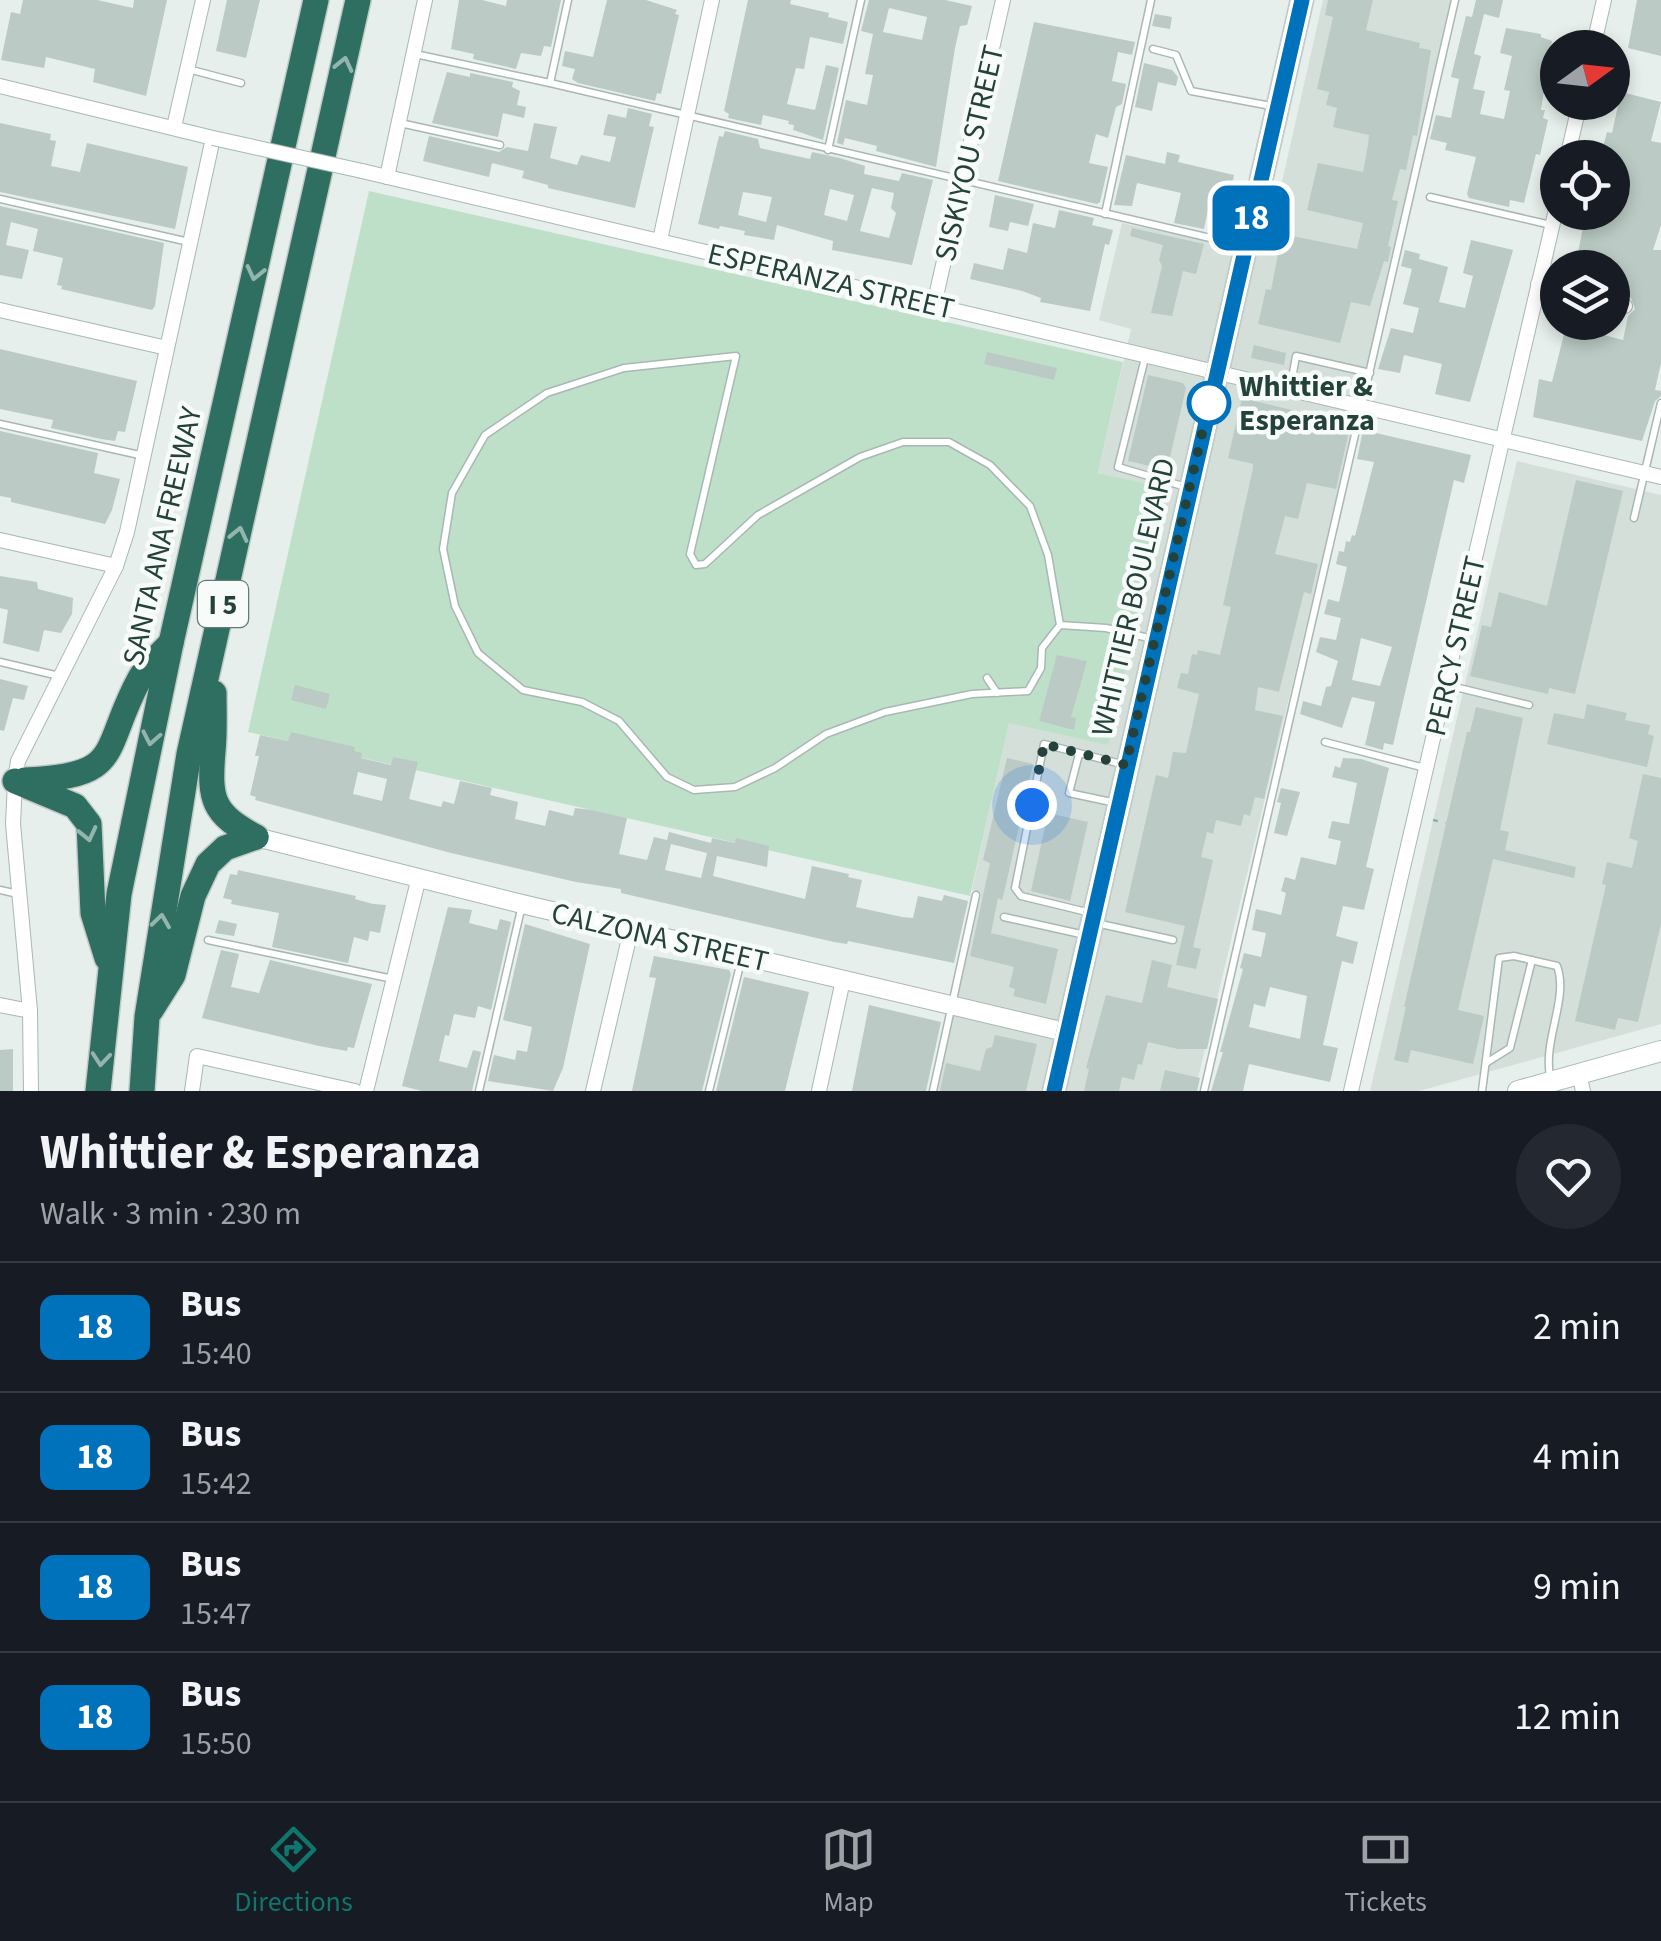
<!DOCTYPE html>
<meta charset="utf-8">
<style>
:root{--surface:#171b24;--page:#242831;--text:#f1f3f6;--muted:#9ea1a6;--line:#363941;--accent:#0f766e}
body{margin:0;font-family:"Source Sans 3",sans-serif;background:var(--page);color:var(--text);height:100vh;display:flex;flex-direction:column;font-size:38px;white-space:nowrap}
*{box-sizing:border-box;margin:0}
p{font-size:32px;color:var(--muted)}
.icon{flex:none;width:55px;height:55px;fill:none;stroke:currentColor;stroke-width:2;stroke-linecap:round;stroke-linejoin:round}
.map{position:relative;height:1091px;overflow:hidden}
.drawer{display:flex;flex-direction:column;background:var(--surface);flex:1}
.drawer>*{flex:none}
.badge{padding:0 20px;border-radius:15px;font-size:35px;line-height:65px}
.needle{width:65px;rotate:75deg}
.buttons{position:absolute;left:1540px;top:30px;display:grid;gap:20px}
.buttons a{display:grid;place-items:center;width:90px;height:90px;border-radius:50%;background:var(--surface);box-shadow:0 5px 15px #0003;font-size:50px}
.you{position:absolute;width:50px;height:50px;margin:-25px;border:8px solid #fff;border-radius:50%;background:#1a73e8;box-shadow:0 0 0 15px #1a73e833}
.map>.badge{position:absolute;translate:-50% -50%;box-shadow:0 0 0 5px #fff}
.round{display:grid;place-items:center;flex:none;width:105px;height:105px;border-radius:52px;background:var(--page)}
.summary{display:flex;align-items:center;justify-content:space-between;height:170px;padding:0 40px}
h1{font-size:48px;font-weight:700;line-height:75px}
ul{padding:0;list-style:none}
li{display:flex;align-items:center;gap:30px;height:130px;padding:0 40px;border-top:2px solid var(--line)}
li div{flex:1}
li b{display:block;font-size:38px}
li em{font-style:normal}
li .badge{min-width:110px;font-weight:700;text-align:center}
.dock{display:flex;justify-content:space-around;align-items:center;height:140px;border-top:2px solid var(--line);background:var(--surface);font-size:28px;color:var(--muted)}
.dock a{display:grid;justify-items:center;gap:5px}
.dock .current{color:var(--accent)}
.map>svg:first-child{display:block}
.built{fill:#d4dfda}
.green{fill:#bfe0c8}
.building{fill:#bbcac4;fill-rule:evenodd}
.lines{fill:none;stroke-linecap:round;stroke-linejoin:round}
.service-casing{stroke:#a8b8b2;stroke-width:9}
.minor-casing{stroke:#a8b8b2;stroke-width:16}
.tertiary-casing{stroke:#a8b8b2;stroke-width:20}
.secondary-casing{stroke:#a4bbb3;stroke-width:22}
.primary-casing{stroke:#c2cac8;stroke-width:25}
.motorway-casing{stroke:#c2cac8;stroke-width:28}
.path{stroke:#86b3a5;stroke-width:2.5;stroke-dasharray:5 8;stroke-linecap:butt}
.service{stroke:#fff;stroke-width:6}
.minor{stroke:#fff;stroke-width:14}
.tertiary{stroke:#fff;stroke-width:18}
.secondary{stroke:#fff;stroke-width:20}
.primary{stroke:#6aa596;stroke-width:22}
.motorway{stroke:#2f6f62;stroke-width:25}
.minor-bridge-casing{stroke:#a8b8b2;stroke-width:16;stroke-linecap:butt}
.minor-bridge{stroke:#fff;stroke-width:14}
.oneway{stroke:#93b5ae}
.line-casing{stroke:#fff;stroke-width:22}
.line{stroke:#0072bc;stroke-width:15}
.walk{stroke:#24423a;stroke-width:10;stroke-dasharray:0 18}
.stop-dot{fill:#fff;stroke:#0072bc;stroke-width:5}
.labels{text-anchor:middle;stroke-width:9;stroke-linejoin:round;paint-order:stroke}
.shield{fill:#f7fbf9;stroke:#637a73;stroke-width:2.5}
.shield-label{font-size:28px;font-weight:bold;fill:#24423a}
.street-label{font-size:30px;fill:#24423a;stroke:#f7fbf9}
.stop-label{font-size:30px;font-weight:bold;fill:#24423a;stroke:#f7fbf9;text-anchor:start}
</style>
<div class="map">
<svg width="1661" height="1091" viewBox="0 0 1661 1091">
<rect width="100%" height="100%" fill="#e6efeb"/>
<g class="built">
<polygon points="1323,0 1456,0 1195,1091 935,1091 981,893 972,890 1009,722 1165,489 1098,473 1131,329 1099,320 1122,223 1266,253"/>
<polygon points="1517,461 1661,495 1661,1024 1419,1091 1370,1091"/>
</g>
<polygon class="green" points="369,191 1123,362 1098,473 1166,488 1108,745 1009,723 970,896 248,732"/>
<g class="building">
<polygon points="23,0 97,0 133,8 134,0 167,0 146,96 93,82 95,69 46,57 44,68 1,60 11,12 20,14"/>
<polygon points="227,0 260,0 246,58 216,51"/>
<polygon points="459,0 482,0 506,6 507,0 561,0 551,47 544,46 541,56 521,53 516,69 473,59 474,54 451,49"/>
<polygon points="607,0 646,0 677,10 675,14 679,15 661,94 657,93 655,101 578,83 572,79 575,69 562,66 565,51 593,57"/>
<polygon points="748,0 791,0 790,4 829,13 828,17 848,22 843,44 810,37 804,69 796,68 787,104 815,110 826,65 839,68 823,140 793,130 794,125 788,124 789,121 763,115 761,125 728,118 729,114 724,111"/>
<path d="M869,0H945L972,6L967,25L960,26L955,48L936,167L876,151L877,146L845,138L843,145L837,143L846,100L867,105L873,75L865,74L873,34L861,31ZM889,8L927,17L922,40L883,32Z"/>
<polygon points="1328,0 1373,0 1366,30 1420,43 1419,48 1431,50 1417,136 1413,135 1406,170 1400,169 1392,200 1398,201 1388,246 1391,247 1388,262 1384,261 1370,306 1351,302 1340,343 1258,324 1266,289 1271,290 1282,234 1357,249 1363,223 1307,210 1318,163 1363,172 1368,145 1369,135 1333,127 1337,108 1326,105 1329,92 1317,89 1333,17 1325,15"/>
<polygon points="1476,0 1503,0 1499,18 1484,14 1474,54 1481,56 1473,89 1485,91 1480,114 1504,119 1510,91 1504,90 1512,56 1500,53 1506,28 1541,34 1541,37 1552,41 1541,110 1545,110 1543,118 1548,120 1540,155 1536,154 1524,203 1510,200 1509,207 1469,198 1467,194 1476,157 1445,150 1447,143 1430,139 1436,115 1451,118 1459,79 1451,77 1466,16 1472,17"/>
<polygon points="1637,0 1661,0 1661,56 1628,48"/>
<polygon points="1155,14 1172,17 1170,29 1152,26"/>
<polygon points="1034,22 1135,42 1132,55 1118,52 1112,81 1126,84 1122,104 1116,107 1108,138 1096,134 1089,163 1108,167 1100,202 1097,204 998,181"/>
<polygon points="1144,63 1172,70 1178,77 1176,86 1158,82 1152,111 1135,107"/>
<polygon points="447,72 470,77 470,73 513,82 512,87 520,91 517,105 526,107 524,118 503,113 498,137 432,123"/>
<polygon points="1621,92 1661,102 1651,141 1661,143 1661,225 1653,250 1661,250 1661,363 1655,390 1661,391 1661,396 1655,401 1642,441 1533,417 1539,379 1552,382 1567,322 1602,322 1600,334 1623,340 1628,316 1635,309 1631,298 1612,293 1612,268 1575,268 1586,212 1612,212 1612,158 1600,158 1607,132 1612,133"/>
<polygon points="628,108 652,114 649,126 654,127 635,208 548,188 548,185 522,178 524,171 492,163 489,177 423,161 429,136 499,152 507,147 528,151 534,123 557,127 550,158 577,165 581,155 610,162 616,137 603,135 608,114 626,118"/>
<polygon points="0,123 51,134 50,140 56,141 51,166 80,172 87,143 188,167 175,229 0,192"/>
<path d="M725,131L758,139L760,148L810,159L812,152L840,158L865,166L864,174L899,181L902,173L933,180L912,265L832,250L833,241L777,225L774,240L744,235L745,231L720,226L719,229L698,224L719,136L723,137ZM872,188L894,193L891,208L896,213L889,238L860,231ZM830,189L854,195L847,221L824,215ZM743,192L772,197L766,222L738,215Z"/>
<polygon points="1167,152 1180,155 1178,162 1234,175 1228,204 1210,200 1204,229 1174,223 1181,193 1137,183 1132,206 1114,205 1126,155 1165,164"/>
<polygon points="995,195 1034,204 1028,226 1010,222 1008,231 989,227"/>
<polygon points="0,206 164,243 155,306 152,310 61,289 62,286 57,285 63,258 33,251 38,229 11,222 6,245 29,250 22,279 0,275"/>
<polygon points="1059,210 1094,218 1092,225 1113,230 1109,245 1105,244 1090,311 1040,302 1041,298 1022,291 970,279 974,263 1003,270 1008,248 1027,253 1033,223 1055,228"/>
<polygon points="1132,228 1204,244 1196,274 1183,271 1172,316 1151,313 1162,266 1159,260 1163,245 1130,236"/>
<polygon points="1471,240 1513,250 1470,402 1435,394 1442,364 1404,355 1400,373 1378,369 1391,328 1413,333 1419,308 1403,304 1412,269 1401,266 1405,250 1420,254 1419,259 1448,267 1439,302 1465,308 1473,276 1463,273"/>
<polygon points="1254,345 1286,353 1284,365 1251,358"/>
<polygon points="0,349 137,381 125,432 118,431 115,441 101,439 51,428 53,420 0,409"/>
<polygon points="987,352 1057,368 1054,380 984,364"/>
<polygon points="1148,375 1183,383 1186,388 1167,470 1128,461"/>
<polygon points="1242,398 1345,423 1350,427 1336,489 1307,483 1298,519 1285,516 1275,554 1318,564 1311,594 1304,592 1279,692 1258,687 1255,710 1283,716 1264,799 1255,797 1250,816 1244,814 1241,826 1216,820 1213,834 1207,832 1201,857 1213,860 1193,947 1201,949 1196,969 1176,965 1185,926 1125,912 1156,775 1168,778 1173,752 1186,753 1199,694 1177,688 1181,673 1188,674 1192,654 1197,655 1198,650 1220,655 1231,607 1223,605 1253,468 1253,464 1228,458"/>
<path d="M1363,430L1471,455L1464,483L1454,480L1393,745L1384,743L1383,750L1365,745L1375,702L1352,697L1342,728L1300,714L1303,701L1321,706L1326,687L1331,686L1338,661L1316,652L1320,637L1336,640L1341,618L1324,614L1328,599L1339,602L1347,567L1336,564L1339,551L1344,552L1346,541L1350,542L1352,535L1355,536L1374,462L1357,459ZM1361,638L1392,647L1380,686L1352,680Z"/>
<polygon points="0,431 98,453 94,473 120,479 112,510 105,524 11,502 11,498 0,496"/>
<polygon points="1576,480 1623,491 1575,694 1549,688 1548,694 1470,676 1482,625 1491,627 1499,592 1547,606"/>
<polygon points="0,576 37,582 38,589 73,598 72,614 61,633 44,630 39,652 3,643 8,610 0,608"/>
<polygon points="1057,655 1087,661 1071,717 1076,718 1074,730 1039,721"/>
<polygon points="0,679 28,686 24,700 13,698 4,731 0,730"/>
<polygon points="295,685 330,694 326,709 291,700"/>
<polygon points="1587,704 1627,713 1625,720 1650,725 1648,734 1654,736 1647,767 1547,744 1554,713 1584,719"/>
<polygon points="1476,707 1523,718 1500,830 1509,832 1505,850 1576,867 1574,878 1493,859 1458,1010 1484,1016 1473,1064 1411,1050 1408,1063 1394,1060 1406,1007 1404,1007 1467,732 1470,732"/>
<path d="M291,732L355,747L354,751L362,753L361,758L391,765L393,757L418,762L409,799L441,807L443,801L454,804L460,781L492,788L490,795L518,802L515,819L545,826L549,810L573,816L575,808L592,810L627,818L619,854L647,860L654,837L667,840L669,832L711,843L712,838L735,843L736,838L769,846L767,867L717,856L713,876L805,899L812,866L849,874L848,877L862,880L856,907L902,917L913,918L918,896L942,901L944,895L968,901L954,963L848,941L847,944L834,942L621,893V889L576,882L451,853L255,800L256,797L250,795L259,756H255L260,735L288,741ZM358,772L387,779L382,801L353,794ZM671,844L707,853L701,878L665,870Z"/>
<polygon points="1007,758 1033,764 1004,893 1002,900 998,898 991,933 1058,949 1046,1004 1013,996 1015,989 1009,987 1014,967 970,956 990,863 983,860"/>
<path d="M1343,758L1361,759L1389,768L1366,867L1374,869L1364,910L1343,906L1336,936L1358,942L1353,964L1342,961L1323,1045L1338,1048L1330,1082L1249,1064L1243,1091H1211L1223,1052H1220L1243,969L1240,968L1244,953L1261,957L1266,933L1252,930L1256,909L1281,915L1286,893L1281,891L1285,877L1295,880L1301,857L1336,865L1341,841L1328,838L1332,821L1349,824L1357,783L1332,777L1335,766L1340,768ZM1270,987L1307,996L1300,1039L1249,1027L1254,1004L1265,1007Z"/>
<polygon points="1643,774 1661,778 1661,924 1638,1022 1618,1018 1615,1030 1575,1021 1606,885 1602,884 1607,862 1632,868 1638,841 1629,838"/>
<polygon points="1281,788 1300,792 1287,836 1274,833 1281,803 1277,802"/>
<polygon points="1048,813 1088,822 1070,901 1031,891"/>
<polygon points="238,870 356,896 355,899 373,904 386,905 380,933 370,931 368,941 354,937 348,963 272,947 279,913 231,904 232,900 223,898 230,874 237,875"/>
<polygon points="448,907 472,910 469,923 497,930 500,919 511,922 491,1010 478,1006 475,1018 454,1014 449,1036 445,1035 439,1061 467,1068 473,1050 481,1052 472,1091 422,1091 402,1086"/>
<polygon points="219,920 237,924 234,936 215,933"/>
<polygon points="525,924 590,944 563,1068 553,1091 488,1081 494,1055 515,1060 517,1050 527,1052 532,1027 503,1020"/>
<polygon points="221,950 239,954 231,987 259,993 270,960 372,984 354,1048 348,1047 347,1051 319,1046 202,1018"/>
<polygon points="654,956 729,970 731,974 702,1091 632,1091 656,978 649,977"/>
<polygon points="1152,960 1172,965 1167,987 1218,999 1207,1049 1178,1049 1148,1042 1142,1065 1138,1064 1134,1080 1122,1077 1119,1091 1084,1091 1089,1069 1086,1068 1106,995 1142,1003"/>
<polygon points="744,977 809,992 785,1091 716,1091"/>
<polygon points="869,1005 941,1022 926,1091 852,1091"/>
<polygon points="995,1035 1037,1044 1026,1091 940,1091 946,1063 980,1071 986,1049 992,1047"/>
<polygon points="13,1049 13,1091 0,1091 0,1050"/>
<polygon points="1165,1070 1200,1078 1197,1091 1160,1091"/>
</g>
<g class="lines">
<g class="service-casing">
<g id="service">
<polyline points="1153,49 1176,55 1191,91 1271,106"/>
<polyline points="415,54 550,83 1240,245"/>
<polyline points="188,69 241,83"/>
<polyline points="550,83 568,0"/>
<polyline points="400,123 500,145"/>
<polyline points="828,150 861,0"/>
<polyline points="1430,197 1551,225"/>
<polyline points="0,199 189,242"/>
<polyline points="1105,214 1151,0"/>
<polyline points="1145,358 1118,467 1186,487"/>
<polyline points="1290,390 1296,356 1370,373"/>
<polyline points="0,424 144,456"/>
<polyline points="1634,518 1661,403"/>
<polyline points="1060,625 1048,555 1030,506 990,465 949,442 903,442 860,457 758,515 705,564 696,565 690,554 736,356 624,368 547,393 485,435 452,493 443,549 455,606 478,653 523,690 582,702 619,721 667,777 694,790 735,787 775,768 826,734 885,712 972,694 1028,691 1041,668 1042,648 1060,625 1106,628 1153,639"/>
<polyline points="0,662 59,676"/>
<polyline points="987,678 997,693"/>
<polyline points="1447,685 1529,705"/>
<polyline points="1325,742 1425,768"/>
<polyline points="1079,754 1069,793 1116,803"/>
<polyline points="0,890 18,894"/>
<polyline points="1091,913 1021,896 1015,888 1044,744 1125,765"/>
<polyline points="1004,917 1085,935"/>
<polyline points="1096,923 1173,940"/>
<polyline points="208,940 393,979"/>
<polyline points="1486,1063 1510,1048 1532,960"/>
<polyline points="479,1091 522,905"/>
<polyline points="709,1091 742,957"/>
<polyline points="933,1091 976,895"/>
<polyline points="1204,1091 1455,0"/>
<path d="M1482,1091L1499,958L1514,956L1557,966C1569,998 1543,1039 1550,1076"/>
</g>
</g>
<g class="minor-casing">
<g id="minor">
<polyline points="1593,48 1604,0"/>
<polyline points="0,86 213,138 127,532 116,566 18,761 15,781 13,824 30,1011 31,1091"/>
<polyline points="174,127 203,0"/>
<polyline points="1567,158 1580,102"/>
<polyline points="362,171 1661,477"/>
<polyline points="387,177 425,0"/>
<polyline points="660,240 712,0"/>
<polyline points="1538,284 1558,289"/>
<polyline points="1612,303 1625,306"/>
<polyline points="934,305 1003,0"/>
<polyline points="0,310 167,348"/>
<polyline points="0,540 116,566"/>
<polyline points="0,1005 30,1011"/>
<polyline points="1579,1074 1583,1091"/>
<polyline points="192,1091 197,1056 355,1091"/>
<polyline points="366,1091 419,877"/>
<polyline points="593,1091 631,930"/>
<polyline points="819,1091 843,980"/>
<polyline points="1351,1091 1558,201"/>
</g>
</g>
<g class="tertiary-casing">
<polyline id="tertiary" points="256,837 522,904 1065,1032"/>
</g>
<g class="secondary-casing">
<polyline id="secondary" points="1518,1091 1661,1051"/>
</g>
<g class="primary-casing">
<polyline id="primary" points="1054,1091 1302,0"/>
</g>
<g class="motorway-casing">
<g id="motorway">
<path d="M214,693C214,713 215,732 213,751C209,800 212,813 256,837"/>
<path d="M25,780C126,776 100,751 140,678C147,665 161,654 171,643"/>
<polyline points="15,781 75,806 89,824 93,913 107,958"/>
<polyline points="151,1010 173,975 193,896 208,864 225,848 256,837"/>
<polyline points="98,1091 119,894 171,643 316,0"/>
<polyline points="142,1091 147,1017 189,754 358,0"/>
</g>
</g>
<polyline class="path" points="1433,820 1446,823"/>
<use href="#service" class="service"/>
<use href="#minor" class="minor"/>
<use href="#tertiary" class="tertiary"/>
<use href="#secondary" class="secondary"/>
<use href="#primary" class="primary"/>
<use href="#motorway" class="motorway"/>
<g class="minor-bridge-casing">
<polyline id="minor-bridge" points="213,138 362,171"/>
</g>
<use href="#minor-bridge" class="minor-bridge"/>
</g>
<defs><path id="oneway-chevron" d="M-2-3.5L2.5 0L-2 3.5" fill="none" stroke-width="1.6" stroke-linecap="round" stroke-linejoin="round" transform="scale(2.5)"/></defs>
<g class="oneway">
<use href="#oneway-chevron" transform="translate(344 64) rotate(-77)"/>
<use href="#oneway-chevron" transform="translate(255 273) rotate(103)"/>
<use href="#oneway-chevron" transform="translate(239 534) rotate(-77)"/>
<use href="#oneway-chevron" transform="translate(151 738) rotate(101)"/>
<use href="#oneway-chevron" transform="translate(88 834) rotate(77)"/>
<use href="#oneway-chevron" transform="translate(161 921) rotate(-82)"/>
<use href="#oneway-chevron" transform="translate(101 1059) rotate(95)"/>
</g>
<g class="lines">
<g class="line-casing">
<polyline id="line" points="1054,1091 1302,0"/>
</g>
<use href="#line" class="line"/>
<polyline class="walk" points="1032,805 1044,744 1126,765 1209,403"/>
</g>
<circle class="stop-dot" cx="1209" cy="403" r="20"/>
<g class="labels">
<rect class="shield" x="198" y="581" width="50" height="46" rx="8"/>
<g class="shield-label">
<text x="223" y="614">I 5</text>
</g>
<g class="street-label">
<text transform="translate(969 153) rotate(-77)" y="10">SISKIYOU STREET</text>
<text transform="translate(831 281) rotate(13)" y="10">ESPERANZA STREET</text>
<text transform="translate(162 536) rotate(-77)" y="10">SANTA ANA FREEWAY</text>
<text transform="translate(1133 597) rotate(-77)" y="10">WHITTIER BOULEVARD</text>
<text transform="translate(1455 646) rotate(-77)" y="10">PERCY STREET</text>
<text transform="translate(660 937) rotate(13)" y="10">CALZONA STREET</text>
</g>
<g class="stop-label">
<text x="1239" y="396">Whittier &amp;<tspan x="1239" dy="34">Esperanza</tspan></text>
</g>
</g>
</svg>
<div class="buttons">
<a><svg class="needle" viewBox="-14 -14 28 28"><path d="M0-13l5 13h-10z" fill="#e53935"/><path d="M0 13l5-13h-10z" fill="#9ea1a6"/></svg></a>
<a><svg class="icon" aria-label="locate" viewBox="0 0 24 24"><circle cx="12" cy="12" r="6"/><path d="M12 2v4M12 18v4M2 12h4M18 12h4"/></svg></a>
<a><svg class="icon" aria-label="layers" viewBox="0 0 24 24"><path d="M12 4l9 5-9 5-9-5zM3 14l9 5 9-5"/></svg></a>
</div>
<div class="you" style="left:1032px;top:805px"></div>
<b class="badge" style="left:1251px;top:218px;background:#0072bc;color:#fff">18</b>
</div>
<section class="drawer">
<div class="summary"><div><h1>Whittier &amp; Esperanza</h1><p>Walk · 3 min · 230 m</p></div><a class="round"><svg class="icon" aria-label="heart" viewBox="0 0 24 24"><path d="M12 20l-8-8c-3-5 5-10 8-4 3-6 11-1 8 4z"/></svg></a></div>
<ul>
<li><span class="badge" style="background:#0072bc;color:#fff">18</span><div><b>Bus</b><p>15:40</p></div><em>2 min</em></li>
<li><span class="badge" style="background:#0072bc;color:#fff">18</span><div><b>Bus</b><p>15:42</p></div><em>4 min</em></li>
<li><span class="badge" style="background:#0072bc;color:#fff">18</span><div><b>Bus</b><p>15:47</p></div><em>9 min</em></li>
<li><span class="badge" style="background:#0072bc;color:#fff">18</span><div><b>Bus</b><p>15:50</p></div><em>12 min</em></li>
</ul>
</section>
<nav class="dock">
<a class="current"><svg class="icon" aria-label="directions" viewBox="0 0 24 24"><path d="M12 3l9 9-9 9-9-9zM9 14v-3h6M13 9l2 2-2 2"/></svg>Directions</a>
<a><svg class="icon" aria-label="map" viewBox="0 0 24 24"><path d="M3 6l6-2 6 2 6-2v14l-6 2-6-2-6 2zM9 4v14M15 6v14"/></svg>Map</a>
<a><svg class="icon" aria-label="tickets" viewBox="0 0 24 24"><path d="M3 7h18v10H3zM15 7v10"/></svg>Tickets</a>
</nav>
